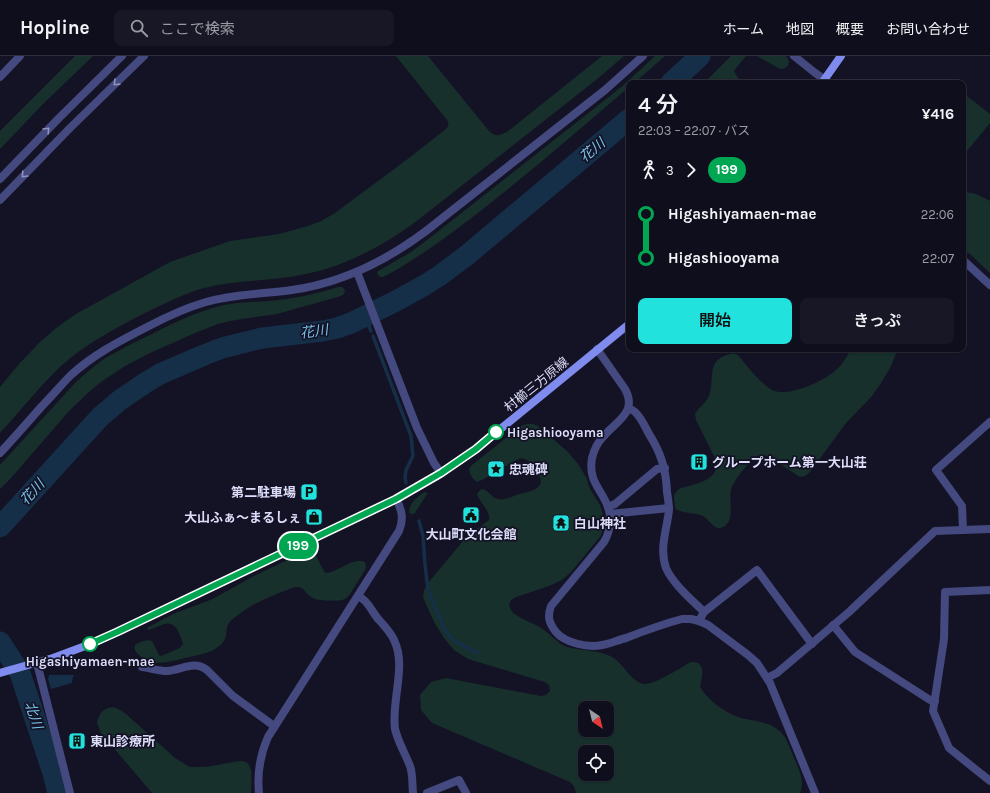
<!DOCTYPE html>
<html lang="ja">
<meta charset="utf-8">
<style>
:root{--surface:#0f0e1c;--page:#181725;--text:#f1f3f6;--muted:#9b9ca3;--line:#2f2e3b;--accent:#22e2dd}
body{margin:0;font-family:Karla,"Noto Sans JP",sans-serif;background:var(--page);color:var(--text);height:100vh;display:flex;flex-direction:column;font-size:15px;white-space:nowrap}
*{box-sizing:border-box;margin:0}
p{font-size:13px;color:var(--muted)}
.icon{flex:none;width:22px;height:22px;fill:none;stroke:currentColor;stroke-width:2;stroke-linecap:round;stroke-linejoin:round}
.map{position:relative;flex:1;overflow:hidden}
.panel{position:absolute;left:626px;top:24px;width:340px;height:272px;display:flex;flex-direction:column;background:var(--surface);border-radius:8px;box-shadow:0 1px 3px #0004,0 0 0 1px var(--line)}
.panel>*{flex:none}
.badge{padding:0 8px;border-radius:13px;font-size:14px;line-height:26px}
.needle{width:26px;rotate:145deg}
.controls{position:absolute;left:578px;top:645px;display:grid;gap:8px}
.controls a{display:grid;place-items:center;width:36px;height:36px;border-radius:8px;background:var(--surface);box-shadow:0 1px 3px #0004,0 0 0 1px var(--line);font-size:20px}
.map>.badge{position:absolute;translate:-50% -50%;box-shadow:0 0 0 2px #fff}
.legs{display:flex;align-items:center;gap:6px;height:44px;padding:0 12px;font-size:13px}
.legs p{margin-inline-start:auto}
.summary{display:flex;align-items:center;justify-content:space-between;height:68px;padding:0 12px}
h1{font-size:22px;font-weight:600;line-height:30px}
.action{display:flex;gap:8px;margin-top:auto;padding:8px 12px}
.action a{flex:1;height:46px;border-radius:8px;background:var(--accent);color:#111;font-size:16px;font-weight:600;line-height:46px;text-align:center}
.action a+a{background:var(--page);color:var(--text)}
ul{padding:0 12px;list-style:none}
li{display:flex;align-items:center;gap:14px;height:44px;font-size:15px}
li i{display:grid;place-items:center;width:6px;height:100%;margin:0 5px;background:currentColor}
li i::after{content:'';width:10px;height:10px;margin:-5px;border:3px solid;border-radius:50%;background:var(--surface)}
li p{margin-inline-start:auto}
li:first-child i{background:linear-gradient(#0000 50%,currentColor 0)}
li:last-child i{background:linear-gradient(currentColor 50%,#0000 0)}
header{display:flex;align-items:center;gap:24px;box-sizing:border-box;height:56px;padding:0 20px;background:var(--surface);border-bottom:1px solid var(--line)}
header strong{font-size:19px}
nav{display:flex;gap:22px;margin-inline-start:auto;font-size:14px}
.search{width:280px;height:36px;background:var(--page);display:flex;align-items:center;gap:10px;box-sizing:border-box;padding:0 14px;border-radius:8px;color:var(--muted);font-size:15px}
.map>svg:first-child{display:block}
.green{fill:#17302c;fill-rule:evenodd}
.water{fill:#162f48}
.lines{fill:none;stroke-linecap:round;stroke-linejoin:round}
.stream{stroke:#162f48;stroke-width:3.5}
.river{stroke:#162f48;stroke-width:21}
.minor{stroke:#44497f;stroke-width:8}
.tertiary{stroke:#44497f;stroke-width:8}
.secondary{stroke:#808bee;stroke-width:8}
.oneway{stroke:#9093bc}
.line-1-casing{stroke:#fff;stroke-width:9}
.line-1{stroke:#00a651;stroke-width:6}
.stop-1-dot{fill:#fff;stroke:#00a651;stroke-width:2}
.labels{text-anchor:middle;stroke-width:3.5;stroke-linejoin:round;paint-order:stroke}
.street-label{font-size:13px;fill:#ddddfa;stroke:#141326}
.stop-label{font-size:13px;font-weight:bold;fill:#ddddfa;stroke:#141326;text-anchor:start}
.poi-label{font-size:13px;font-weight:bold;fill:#ddddfa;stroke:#141326;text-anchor:start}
.water-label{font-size:14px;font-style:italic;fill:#78c5ed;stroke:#141326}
</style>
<header>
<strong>Hopline</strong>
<div class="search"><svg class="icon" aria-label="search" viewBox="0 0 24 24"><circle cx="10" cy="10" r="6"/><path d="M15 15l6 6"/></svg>ここで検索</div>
<nav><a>ホーム</a><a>地図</a><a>概要</a><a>お問い合わせ</a></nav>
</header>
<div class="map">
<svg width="990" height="737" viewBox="0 0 990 737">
<rect width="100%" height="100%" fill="#141326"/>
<g class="green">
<polygon points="75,0 93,0 44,47 0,93 0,75"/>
<path d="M396,0H428L489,75C496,81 498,80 507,76L602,0H624L596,24L418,164C379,193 338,214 290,221C260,225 230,225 200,233C179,240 159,250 139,260C112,274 84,289 61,310C39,331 20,355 0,377V331L19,308L39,287L56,272L76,258L170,206L230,185L279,178L308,170L321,165L335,157L409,102L446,73C449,70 449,68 447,64Z"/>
<path d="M655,0H665L634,27H629V31C578,75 527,119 474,160C445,182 416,204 383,221H380L378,219L377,216L380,214L411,196L431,181L610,40L627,26Z"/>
<polygon points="731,0 746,0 736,12 734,15 736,19 742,27 704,27"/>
<polygon points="757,0 786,0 789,5 788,10 783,13 778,12"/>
<polygon points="963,37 990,58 990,67 967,95 963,92"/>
<path d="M963,137C973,135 982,141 990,145V217L970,198L966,196H963Z"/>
<path d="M338,231H342L345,234L344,238L341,240L277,258L242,263L230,265L218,268L195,277L150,297L125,310L101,326L90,335L69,355L11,422L0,433V409L76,326C85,318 94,310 104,303C119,294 135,286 150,279C174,267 197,255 224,249C239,246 254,246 269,245C293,243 316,238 338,231Z"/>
<path d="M851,293H898L890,312L881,327L872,340L846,367L810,416L805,420L800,421L769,401C765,399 762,398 758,400C750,404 732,426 731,434C728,446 736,464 723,471C715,476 709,463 703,460C697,457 680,457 676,453C674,451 675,446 674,444C674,439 675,436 679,433C694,428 723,425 715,402L696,364L695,358C699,351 706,347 709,340C716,320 704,304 733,297L738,299C747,310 760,327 772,334C788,342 825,325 837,313C843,308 847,300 851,293Z"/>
<path d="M527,368H533L538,370L568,396L578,408L586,421L590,433L600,449L603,459V472L601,479L599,482L572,515L562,524L549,530L516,541L511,544L509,549C510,552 511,554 513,557C524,565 538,568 548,577C554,582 559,588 567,591C580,595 601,594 612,601C624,608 631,626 644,628C654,629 682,611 691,606C707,605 702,621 700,631C709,645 725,657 741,662C753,665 766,665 777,673C787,679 790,694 795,704C798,711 802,720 802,728C802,731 801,734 800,737H576L574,730L570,726L432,667L421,654L420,639L431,626L446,622L541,640L546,639L550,635L549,629L545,626L468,603L454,594L444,582L434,566L426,548L423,541L424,534L428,527L463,485L470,478L489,464C491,455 479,446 477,438L480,434L483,433C489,435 492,442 498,443C505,445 513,440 519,438C525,437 535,435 539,430C540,430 541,426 541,425C541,420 530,405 525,403C522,401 519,403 516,404L482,424L477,426C472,422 470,419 469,413L472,409L521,370ZM585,652H607V674H585ZM585,696H607V718H585Z"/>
<path d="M425,436L428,437L427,438L415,457L412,458H410L409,454C412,445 417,441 425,436Z"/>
<path d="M309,495C320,500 319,510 326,517C339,516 352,501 365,506L366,510L365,514L350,538C348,541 346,543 342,544C336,545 318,545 313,542C304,538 306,530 295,531C274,539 256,545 238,559C235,561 231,564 229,567C226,571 227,575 226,579C225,587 218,591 212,595C203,598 194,600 185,602C169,606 150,612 138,598C135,595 134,593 135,589C140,586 146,583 152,585L159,599L161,600L180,592L183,588C182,583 180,579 178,575C171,561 160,570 149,574L147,573V572L173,558L213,543L252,521L302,497Z"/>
<path d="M114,651L120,654L126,658L175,702L190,711H205L240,705C244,705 247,706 249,709C253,715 251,730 251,737H152L101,677L97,667C100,656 102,653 114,651Z"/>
</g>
<polygon class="water" points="49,619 74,619 72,624 72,627 51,633 48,623"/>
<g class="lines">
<g class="stream">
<polyline points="365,261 371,275"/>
<polyline points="373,280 411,380 413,400 406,414 405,422 406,427"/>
<polyline points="419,465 423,480 425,509 428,533 432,544 444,572 449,580 455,585 477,597"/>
</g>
<g class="river">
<polyline points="671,27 700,0"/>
<polyline points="0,471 100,361 120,344 145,327 160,318 204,299 222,292 262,282 323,275 337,272 351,267 396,245 425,229 439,220 466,200 629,63"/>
<polyline points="0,586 20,617 53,717 58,737"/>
</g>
<g class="minor">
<polyline points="794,0 814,16 825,24"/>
<polyline points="0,21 20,0"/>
<polyline points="963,204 990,229"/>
<polyline points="357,216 417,372 434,407 441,417"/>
<path d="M629,352C631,354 635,355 636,357C642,363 645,371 649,378C661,397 666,413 667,436C668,442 669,448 669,454C667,473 659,492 666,512C673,528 691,543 704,556"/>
<path d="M0,397C14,382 28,366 42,350C52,340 61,329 71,319C94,298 120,285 147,271C166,261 185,252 206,246C234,238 263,238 292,234C342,227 386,205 426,175L605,34L643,0"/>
<polyline points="608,451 615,448 657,413 665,412"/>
<polyline points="610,458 669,452"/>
<polyline points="963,474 962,450 936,414 990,366"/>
<polyline points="990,534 945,536 944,583 933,655 949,692 990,725"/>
<path d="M358,540C360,541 363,543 365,545C371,551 374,559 380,565C385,571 391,577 394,584C407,610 391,645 395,673C398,686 405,697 410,710C413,718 412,728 413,737"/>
<polyline points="699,565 704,556 757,514 812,588"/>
<polyline points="833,569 855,596 930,644 935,645"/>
<polyline points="37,607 70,737"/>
<path d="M142,611C150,612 159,615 167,615C182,614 194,604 207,614L233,640L274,670"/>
<polyline points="767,622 777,617 849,556 935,475 990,473"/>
<polyline points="427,737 459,724 466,737"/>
</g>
<g class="tertiary">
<polyline points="0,123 59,62 122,0"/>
<polyline points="0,144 70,72 144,0"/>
<path d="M597,293L625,333C638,357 616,365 603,381C597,387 594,394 592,402C588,426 601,432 608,451C612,462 610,476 604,486L551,550C547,561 549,567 556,576C565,587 588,592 602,589C610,588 618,584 626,582C644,575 663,568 682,563H691L699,565L708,569L748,599L757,607L770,627L815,737"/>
<path d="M259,737C257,717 260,699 268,681L399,475C404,463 402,454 396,443"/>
</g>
<g class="secondary">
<polyline points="822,27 841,0"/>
<polyline points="0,617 53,602 96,586 396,443 437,420 476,393 629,268"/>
</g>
</g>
<defs><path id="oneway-chevron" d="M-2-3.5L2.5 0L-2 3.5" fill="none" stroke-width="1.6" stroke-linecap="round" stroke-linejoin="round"/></defs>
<g class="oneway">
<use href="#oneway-chevron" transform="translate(116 27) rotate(136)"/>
<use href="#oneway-chevron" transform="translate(47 74) rotate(-46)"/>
<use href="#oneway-chevron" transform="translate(24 119) rotate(134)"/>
</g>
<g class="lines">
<g class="line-1-casing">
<polyline id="line-1" points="90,588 117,576 396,443 441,417 476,393 496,376"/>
</g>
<use href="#line-1" class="line-1"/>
</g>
<defs>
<g id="building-square" transform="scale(0.9)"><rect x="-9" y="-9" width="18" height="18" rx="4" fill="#22e2dd" stroke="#141326"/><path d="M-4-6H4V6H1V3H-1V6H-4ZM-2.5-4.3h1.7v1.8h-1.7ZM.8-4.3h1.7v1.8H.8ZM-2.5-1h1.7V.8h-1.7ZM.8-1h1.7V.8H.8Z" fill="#111"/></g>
<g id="sight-square" transform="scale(0.9)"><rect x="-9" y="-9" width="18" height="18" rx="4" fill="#22e2dd" stroke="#141326"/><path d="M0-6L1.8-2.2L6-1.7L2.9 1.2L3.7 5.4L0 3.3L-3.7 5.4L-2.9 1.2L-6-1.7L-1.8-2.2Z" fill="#111"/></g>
<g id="parking-square" transform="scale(0.9)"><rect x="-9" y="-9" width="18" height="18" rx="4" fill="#22e2dd" stroke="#141326"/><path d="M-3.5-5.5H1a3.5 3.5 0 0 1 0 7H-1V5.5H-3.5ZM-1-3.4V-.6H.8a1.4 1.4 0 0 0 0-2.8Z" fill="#111"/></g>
<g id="civic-square" transform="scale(0.9)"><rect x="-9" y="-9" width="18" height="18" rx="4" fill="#22e2dd" stroke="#141326"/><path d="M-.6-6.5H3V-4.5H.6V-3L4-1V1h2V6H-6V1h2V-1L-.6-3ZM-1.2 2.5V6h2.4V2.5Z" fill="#111"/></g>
<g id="shop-square" transform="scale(0.9)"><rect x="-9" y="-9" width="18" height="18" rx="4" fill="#22e2dd" stroke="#141326"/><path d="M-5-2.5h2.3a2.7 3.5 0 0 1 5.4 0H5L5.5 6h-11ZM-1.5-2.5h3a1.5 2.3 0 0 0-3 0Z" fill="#111"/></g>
<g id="temple-square" transform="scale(0.9)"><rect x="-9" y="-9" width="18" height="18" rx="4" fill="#22e2dd" stroke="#141326"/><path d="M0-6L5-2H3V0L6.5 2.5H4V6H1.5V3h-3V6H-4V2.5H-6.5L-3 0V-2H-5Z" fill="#111"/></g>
</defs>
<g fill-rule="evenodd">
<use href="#building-square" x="699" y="406"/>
<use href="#sight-square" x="496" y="413"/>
<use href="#parking-square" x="309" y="436"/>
<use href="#civic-square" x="471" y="459"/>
<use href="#shop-square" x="314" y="461"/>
<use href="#temple-square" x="561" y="467"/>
<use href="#building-square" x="77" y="685"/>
</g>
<g class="stop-1-dot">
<circle cx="496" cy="376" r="7"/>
<circle cx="90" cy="588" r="7"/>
</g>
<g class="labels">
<g class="street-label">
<text transform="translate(536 328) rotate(-39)" y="5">村櫛三方原線</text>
</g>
<g class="stop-label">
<text x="507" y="381">Higashiooyama</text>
<text x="90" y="610" text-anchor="middle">Higashiyamaen-mae</text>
</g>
<g class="poi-label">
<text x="712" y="411">グループホーム第一大山荘</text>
<text x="509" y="418">忠魂碑</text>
<text x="296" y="441" text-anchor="end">第二駐車場</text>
<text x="301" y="466" text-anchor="end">大山ふぁ～まるしぇ</text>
<text x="574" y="472">白山神社</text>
<text x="471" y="483" text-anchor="middle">大山町文化会館</text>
<text x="90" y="690">東山診療所</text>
</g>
<g class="water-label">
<text transform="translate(592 94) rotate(-40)" y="5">花川</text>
<text transform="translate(314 275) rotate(-8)" y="5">花川</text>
<text transform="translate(32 436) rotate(-48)" y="5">花川</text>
<text transform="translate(34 659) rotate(72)" y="5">北川</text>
</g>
</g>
</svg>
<div class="controls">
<a><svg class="needle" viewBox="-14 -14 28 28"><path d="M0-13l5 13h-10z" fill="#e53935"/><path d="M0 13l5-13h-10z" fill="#9b9ca3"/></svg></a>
<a><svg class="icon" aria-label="locate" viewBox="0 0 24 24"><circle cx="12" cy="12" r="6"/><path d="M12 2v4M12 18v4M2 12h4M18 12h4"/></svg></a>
</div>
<b class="badge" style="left:298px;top:490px;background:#00a651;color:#fff">199</b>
<section class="panel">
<div class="summary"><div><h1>4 分</h1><p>22:03 – 22:07 · バス</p></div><b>¥416</b></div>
<div class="legs"><svg class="icon" aria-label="walk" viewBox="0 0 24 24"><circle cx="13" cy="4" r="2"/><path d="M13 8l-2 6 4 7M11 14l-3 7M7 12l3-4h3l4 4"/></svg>3<svg class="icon" aria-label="forward" viewBox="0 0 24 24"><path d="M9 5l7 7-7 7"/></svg><b class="badge" style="background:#00a651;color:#fff">199</b></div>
<ul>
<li><i style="color:#00a651"></i><b>Higashiyamaen-mae</b><p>22:06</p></li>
<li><i style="color:#00a651"></i><b>Higashiooyama</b><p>22:07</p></li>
</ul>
<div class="action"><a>開始</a><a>きっぷ</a></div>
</section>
</div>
